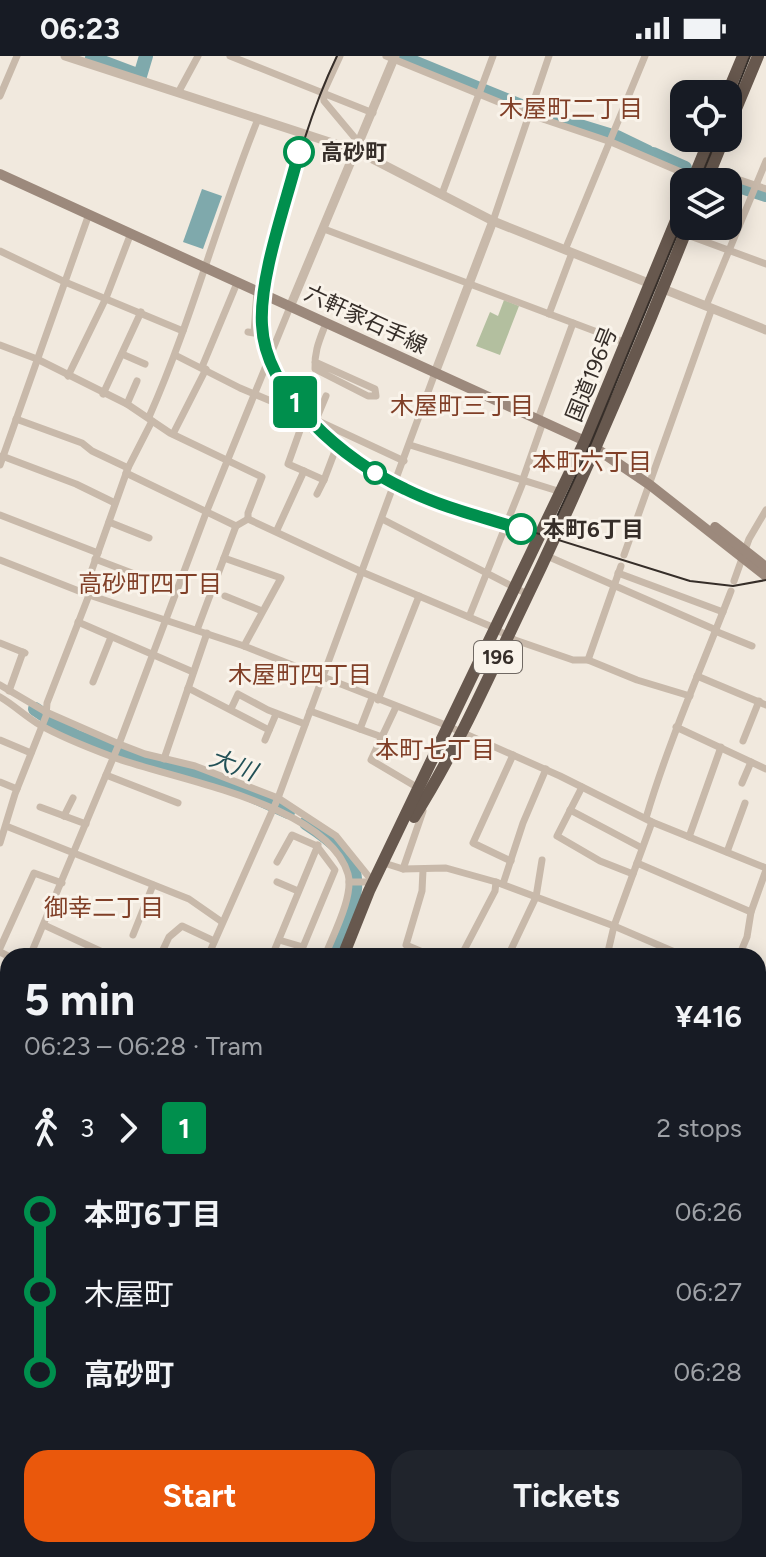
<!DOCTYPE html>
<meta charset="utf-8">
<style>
:root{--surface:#171b24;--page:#20242c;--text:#f1f3f6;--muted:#9ea1a6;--accent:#ea580c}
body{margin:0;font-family:Figtree,"Noto Sans JP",sans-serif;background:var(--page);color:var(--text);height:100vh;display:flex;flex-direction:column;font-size:30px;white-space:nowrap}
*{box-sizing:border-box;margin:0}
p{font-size:26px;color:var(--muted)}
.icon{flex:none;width:44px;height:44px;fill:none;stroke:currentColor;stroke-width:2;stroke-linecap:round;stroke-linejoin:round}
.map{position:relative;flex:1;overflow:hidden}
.side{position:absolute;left:0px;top:892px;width:766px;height:610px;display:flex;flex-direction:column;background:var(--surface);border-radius:24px 24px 0 0;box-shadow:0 4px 20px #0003}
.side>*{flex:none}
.badge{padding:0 16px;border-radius:6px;font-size:28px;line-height:52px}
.fabs{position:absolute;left:670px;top:24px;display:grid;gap:16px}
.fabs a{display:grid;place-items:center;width:72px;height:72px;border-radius:16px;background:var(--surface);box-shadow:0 4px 20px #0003;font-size:40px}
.map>.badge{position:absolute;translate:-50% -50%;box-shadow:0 0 0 4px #fff}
.legs{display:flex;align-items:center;gap:12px;height:88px;padding:0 24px;font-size:26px}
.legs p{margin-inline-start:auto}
.headline{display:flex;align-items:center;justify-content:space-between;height:136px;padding:0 24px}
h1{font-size:44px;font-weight:700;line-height:60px}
.primary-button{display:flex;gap:16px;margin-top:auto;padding:16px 24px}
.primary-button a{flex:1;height:92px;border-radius:24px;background:var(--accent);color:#fff;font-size:32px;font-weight:700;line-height:92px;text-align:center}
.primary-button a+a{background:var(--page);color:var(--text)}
ul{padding:0 24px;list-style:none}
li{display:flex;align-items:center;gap:28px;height:80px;font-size:30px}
li i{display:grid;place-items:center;width:12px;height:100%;margin:0 10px;background:currentColor}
li i::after{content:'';width:20px;height:20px;margin:-10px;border:6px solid;border-radius:50%;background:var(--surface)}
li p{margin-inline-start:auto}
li:first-child i{background:linear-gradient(#0000 50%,currentColor 0)}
li:last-child i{background:linear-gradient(currentColor 50%,#0000 0)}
.status{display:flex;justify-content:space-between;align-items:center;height:56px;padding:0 40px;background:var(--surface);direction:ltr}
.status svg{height:22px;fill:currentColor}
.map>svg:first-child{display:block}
.green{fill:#b3bf9f}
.water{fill:#7fa9ac}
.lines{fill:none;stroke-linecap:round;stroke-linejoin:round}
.river{stroke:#7fa9ac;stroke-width:14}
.minor{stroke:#c8b9aa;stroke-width:7}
.tertiary{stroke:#c8b9aa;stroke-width:9}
.secondary{stroke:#9c897c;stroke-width:10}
.trunk{stroke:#67584e;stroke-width:12}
.tram{stroke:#362e29;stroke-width:2}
.line-1-casing{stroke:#fff;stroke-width:18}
.line-1{stroke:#008f4d;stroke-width:12}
.stop-1-dot{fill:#fff;stroke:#008f4d;stroke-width:4}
.labels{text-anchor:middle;stroke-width:6;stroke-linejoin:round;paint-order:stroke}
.shield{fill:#f9f3ea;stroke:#706963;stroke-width:2}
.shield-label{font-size:20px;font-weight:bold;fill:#362e29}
.stop-label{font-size:22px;font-weight:bold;fill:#362e29;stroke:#f9f3ea;text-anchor:start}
.street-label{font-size:22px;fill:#362e29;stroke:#f9f3ea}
.neighbourhood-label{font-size:24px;fill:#803f27;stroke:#f9f3ea}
.water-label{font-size:24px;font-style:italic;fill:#215056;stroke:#f9f3ea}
</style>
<div class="status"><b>06:23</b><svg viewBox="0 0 49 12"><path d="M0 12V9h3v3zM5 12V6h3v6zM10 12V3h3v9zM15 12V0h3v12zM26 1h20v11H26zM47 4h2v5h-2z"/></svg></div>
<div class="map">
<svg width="766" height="1501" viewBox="0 0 766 1501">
<rect width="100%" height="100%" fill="#f1e9de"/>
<g class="green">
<polygon points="504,244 519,250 500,299 476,290 490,256 498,260"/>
<polygon points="0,1058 8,1060 8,1098 3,1103 0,1103"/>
</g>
<polygon class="water" points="202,133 222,140 203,193 183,186"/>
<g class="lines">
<g class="river">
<polyline points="399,0 477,32"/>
<polyline points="92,2 140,20 146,0"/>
<polyline points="484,35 526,52"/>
<polyline points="534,56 609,79"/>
<polyline points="617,81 648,96"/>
<polyline points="653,98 685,112"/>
<polyline points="739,130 766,139"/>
<polyline points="35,653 75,680 132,702 222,726 288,756"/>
<path d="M306,767C378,813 357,834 332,900"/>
<polyline points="99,1501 102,1494"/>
</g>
<g class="minor">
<polyline points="230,0 373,57"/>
<polyline points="340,0 323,37 324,45 360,88"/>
<polyline points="386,0 528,58 611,86 695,122"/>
<polyline points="178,37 198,0"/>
<polyline points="0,40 17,0"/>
<polyline points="708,113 766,133"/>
<polyline points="442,138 493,0"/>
<polyline points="493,165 549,0"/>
<polyline points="324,173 629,288"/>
<polyline points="682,177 766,208"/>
<polyline points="565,194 645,0"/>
<polyline points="0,195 65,226 183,275"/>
<polyline points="706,250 766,105"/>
<polyline points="549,258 572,197"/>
<polyline points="248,276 254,277 257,235"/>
<polyline points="0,289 37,303 127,348 170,377 262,421 248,457 248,463"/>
<polyline points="122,298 145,308"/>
<polyline points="175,299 240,332 316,364 404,405"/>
<path d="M315,306L375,333L376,340H368L315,313C314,295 320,283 326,267"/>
<polyline points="202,311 237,227"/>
<polyline points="68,320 106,242 131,177"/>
<polyline points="103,338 141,256"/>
<polyline points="127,348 137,325"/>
<path d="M149,361C192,264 218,161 258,63"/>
<polyline points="16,363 82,387 92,395 128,412"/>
<polyline points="538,363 573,267"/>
<polyline points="316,364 326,340"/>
<polyline points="303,366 288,408 304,415"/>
<polyline points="173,378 206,313"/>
<polyline points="410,389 561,436"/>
<polyline points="2,400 76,428 115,447"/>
<polyline points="0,409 89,158"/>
<polyline points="126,417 236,470 248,463 362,516 490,570 515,584 573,604 588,604 637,624 690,640"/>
<polyline points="523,423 543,366"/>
<polyline points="317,438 324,424"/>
<polyline points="0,459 98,497"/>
<polyline points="382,463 529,539"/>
<polyline points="109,466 149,482"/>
<polyline points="277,474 304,415 324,424 335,395 303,366 298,357"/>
<polyline points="624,499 712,252"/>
<polyline points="547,500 716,574"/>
<polyline points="224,502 281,522 244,590"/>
<polyline points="95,503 145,522"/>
<polyline points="0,504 89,539 244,590 443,668 560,720 652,766 766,812"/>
<polyline points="618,517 723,556"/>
<polyline points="734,525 749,483 766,454"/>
<polyline points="84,536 128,412 152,365"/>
<polyline points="225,540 262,555"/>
<polyline points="469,561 524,424"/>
<polyline points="78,566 193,616"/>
<polyline points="197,574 236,470"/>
<polyline points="715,575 752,590"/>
<polyline points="0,587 25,597"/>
<polyline points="588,604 621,510"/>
<polyline points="697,620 766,649"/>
<polyline points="93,626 111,581"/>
<polyline points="0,629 46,656 119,688 145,698 195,710 278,742 336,780 373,826"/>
<polyline points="188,632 269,674"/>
<polyline points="9,635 23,596"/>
<path d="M0,641C14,649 26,661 40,669C63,682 89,692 113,701C174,724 327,747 348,818C354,840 333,879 325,900"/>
<polyline points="378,644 419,540"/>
<polyline points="396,651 371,704 420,733"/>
<polyline points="231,653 238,638 268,654 305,668"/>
<polyline points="310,655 382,681"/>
<polyline points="676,671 766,713"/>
<polyline points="360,673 372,642"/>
<polyline points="0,684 31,697"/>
<polyline points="265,684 276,658"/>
<polyline points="743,685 759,645"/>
<polyline points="164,703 207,577"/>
<polyline points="106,719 178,747"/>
<polyline points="0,726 17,733"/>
<polyline points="742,727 751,706"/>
<polyline points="582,731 557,780 600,805 633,818"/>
<polyline points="40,751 86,768"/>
<polyline points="570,754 642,792"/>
<polyline points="64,760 73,742"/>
<path d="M646,762C669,684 702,611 731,535"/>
<polyline points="6,770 189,843 222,866"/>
<polyline points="689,781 721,691"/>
<polyline points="0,787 15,738 46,660 47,647 89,539"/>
<polyline points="727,796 745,747"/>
<polyline points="511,805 473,787 513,699"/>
<polyline points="277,806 292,779 317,790 335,814 303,891 279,884"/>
<polyline points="384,807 403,813 446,812 496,826 614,870 684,900"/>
<polyline points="637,807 751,856"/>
<polyline points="403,813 423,755"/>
<polyline points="423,814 422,835 406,889 432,900"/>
<polyline points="277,826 298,835"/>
<polyline points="349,826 374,826"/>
<polyline points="503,828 523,767 546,713"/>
<polyline points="44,869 111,900"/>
<polyline points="133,879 153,829"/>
<polyline points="0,892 34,817 62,827"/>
<polyline points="210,895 223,900"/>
<polyline points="0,896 8,900"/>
<polyline points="30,900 119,688 206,457 290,251"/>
<polyline points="160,900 169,881 182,870 214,885"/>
<polyline points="208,900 278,742 435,317"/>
<polyline points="272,900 318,789"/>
<polyline points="461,900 495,835 496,826"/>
<polyline points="508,900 536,841 542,804"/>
<polyline points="607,900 614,870 652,766"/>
<polyline points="739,900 747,881 751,856 766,814"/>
<polyline points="758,932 766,935"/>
<polyline points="0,970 8,952"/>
<polyline points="758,971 766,960"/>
<polyline points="0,1007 8,1010"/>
<polyline points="758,1011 766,1000"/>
<polyline points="758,1018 766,1021"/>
<polyline points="758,1053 766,1057"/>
<polyline points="758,1141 766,1123"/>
<polyline points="0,1199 8,1173"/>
<polyline points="758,1205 766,1208"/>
<polyline points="758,1267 766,1249"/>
<polyline points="0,1276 8,1258"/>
<polyline points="758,1310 766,1313"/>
<polyline points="0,1317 8,1319"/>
<polyline points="758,1437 766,1440"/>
<polyline points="0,1439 8,1440"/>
<polyline points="758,1458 766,1460"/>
<polyline points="144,1494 161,1501"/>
<polyline points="374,1494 394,1501"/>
<polyline points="515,1494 534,1501"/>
<polyline points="92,1501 95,1494"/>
<polyline points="191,1501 193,1494"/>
<polyline points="221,1501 224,1494"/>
<polyline points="326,1501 330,1494"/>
<polyline points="482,1501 486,1494"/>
<polyline points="615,1501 617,1494"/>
<polyline points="660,1501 662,1494"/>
<polyline points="762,1501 766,1492"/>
</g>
<g class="tertiary">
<polyline points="65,0 357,95 493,165 766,274"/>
<polyline points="290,251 395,0"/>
<polyline points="435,317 493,165"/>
</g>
<g class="secondary">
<polyline points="0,118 585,385 650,429 766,520"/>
<polyline points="715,471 766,511"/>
</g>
<g class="trunk">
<polyline points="727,38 743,0"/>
<polyline points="728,72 758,0"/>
<polyline points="692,126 710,82"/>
<polyline points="706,126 724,82"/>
<path d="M414,761C452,701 482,636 512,572C576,440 634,306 688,170"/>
<polyline points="343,900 369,835 585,385 684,145"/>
<polyline points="110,1501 113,1494"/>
</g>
<g class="tram">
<path d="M337,0C310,56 295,113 279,173C270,209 256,248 264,286C278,352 364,418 424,442L690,525L733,530L766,524"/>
<polyline points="728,55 750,0"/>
<polyline points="699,126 717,82"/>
<polyline points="553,469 591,387 684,162"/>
</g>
</g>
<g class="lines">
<g class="line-1-casing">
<path id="line-1" d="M299,96C287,145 259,220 262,269C265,338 346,406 405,433C441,451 482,461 521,473"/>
</g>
<use href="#line-1" class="line-1"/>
</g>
<g class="stop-1-dot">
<circle cx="299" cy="96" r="14"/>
<circle cx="375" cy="417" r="10"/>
<circle cx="521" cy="473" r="14"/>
</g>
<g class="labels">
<rect class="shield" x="474" y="585" width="48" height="32" rx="6"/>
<g class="shield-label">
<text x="498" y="608">196</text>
</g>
<g class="stop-label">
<text x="321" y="104">高砂町</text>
<text x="543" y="481">本町6丁目</text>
</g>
<g class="street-label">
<text transform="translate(366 263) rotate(25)" y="8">六軒家石手線</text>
<text transform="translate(591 318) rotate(-68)" y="8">国道196号</text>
</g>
<g class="neighbourhood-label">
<text x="571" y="61">木屋町二丁目</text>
<text x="462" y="358">木屋町三丁目</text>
<text x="592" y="414">本町六丁目</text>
<text x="150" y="536">高砂町四丁目</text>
<text x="300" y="627">木屋町四丁目</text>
<text x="435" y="702">本町七丁目</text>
<text x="104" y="860">御幸二丁目</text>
</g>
<g class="water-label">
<text transform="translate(233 709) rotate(20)" y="8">大川</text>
</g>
</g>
</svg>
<div class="fabs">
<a><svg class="icon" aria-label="locate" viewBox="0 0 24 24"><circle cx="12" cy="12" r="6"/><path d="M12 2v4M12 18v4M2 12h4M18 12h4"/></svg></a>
<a><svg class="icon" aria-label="layers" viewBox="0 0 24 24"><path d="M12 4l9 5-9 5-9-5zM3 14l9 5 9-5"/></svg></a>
</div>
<b class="badge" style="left:295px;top:346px;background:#008f4d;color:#fff">1</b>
<section class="side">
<div class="headline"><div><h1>5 min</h1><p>06:23 – 06:28 · Tram</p></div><b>¥416</b></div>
<div class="legs"><svg class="icon" aria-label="walk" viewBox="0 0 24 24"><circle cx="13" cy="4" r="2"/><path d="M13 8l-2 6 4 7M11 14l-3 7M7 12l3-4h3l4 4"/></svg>3<svg class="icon" aria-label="forward" viewBox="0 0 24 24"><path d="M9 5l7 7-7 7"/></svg><b class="badge" style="background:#008f4d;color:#fff">1</b><p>2 stops</p></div>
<ul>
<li><i style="color:#008f4d"></i><b>本町6丁目</b><p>06:26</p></li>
<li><i style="color:#008f4d"></i><span>木屋町</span><p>06:27</p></li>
<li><i style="color:#008f4d"></i><b>高砂町</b><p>06:28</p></li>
</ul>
<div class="primary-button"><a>Start</a><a>Tickets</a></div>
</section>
</div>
